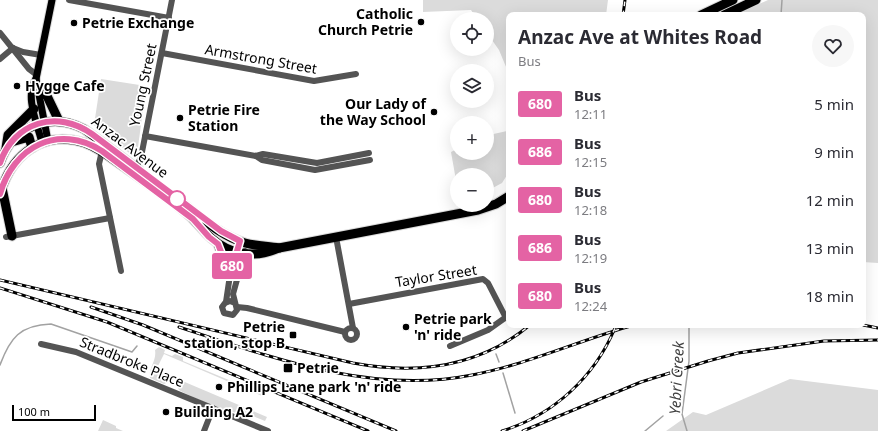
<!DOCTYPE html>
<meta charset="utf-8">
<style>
:root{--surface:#fff;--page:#f7f7f7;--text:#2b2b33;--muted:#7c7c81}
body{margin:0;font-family:"Noto Sans",sans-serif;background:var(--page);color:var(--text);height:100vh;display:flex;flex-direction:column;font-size:15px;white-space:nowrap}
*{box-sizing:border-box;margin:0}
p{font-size:13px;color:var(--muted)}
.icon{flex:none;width:22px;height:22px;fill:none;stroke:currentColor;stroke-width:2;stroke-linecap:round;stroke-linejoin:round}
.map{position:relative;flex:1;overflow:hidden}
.drawer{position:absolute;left:506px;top:12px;width:360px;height:316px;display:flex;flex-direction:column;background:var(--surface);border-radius:8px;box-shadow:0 4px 16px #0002}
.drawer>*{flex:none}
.badge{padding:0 8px;border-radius:3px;font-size:14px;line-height:26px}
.buttons{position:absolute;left:450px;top:12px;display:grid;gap:8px}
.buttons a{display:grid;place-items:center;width:44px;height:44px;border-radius:50%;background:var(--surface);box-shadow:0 4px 16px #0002;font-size:20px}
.scale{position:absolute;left:12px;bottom:10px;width:84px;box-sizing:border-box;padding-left:4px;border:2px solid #000;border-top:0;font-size:11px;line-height:14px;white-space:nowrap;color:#000;-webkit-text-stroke:3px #fff;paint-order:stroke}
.map>.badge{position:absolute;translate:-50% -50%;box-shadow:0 0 0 2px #fff}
.round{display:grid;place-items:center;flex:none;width:42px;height:42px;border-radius:21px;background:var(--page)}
.summary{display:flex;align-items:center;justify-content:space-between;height:68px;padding:0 12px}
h1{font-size:19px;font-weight:700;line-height:30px}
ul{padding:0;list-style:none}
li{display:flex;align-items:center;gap:12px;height:48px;padding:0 12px}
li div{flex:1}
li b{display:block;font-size:15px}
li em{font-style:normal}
li .badge{min-width:44px;font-weight:700;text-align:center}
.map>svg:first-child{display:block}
.green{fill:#dbdbdb}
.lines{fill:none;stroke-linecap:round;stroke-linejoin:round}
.stream{stroke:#a2a2a2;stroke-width:1.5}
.major-casing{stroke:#dbdbdb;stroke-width:9}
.highway-casing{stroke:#dbdbdb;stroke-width:11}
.minor{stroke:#545454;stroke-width:6}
.major{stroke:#000;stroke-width:7}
.highway{stroke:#000;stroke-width:9}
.rail-casing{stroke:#000;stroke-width:3}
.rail{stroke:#fff;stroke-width:1.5;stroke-dasharray:4.5;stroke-linecap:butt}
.line-casing{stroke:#fff;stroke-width:9}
.line{stroke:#e463a4;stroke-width:6}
.poi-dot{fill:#000;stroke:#fff;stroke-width:1.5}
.stop-dot{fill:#fff;stroke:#e463a4;stroke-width:2}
.labels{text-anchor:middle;stroke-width:3.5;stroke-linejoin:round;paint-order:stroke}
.poi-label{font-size:14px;font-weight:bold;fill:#000;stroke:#fff;text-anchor:start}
.street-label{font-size:14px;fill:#000;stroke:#fff}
.water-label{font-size:15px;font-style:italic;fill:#434343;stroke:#fff}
</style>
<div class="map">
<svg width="878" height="431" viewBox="0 0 878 431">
<rect width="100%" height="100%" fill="#fff"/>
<g class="green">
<polygon points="423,0 608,0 606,15 509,15 509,74 499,50 487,33 487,19 477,19 471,10 423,12"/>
<polygon points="768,0 878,0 878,263 863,262 863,15 735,15"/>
<polygon points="101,79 146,86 137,155 133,156 94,125"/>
<polygon points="507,131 509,172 502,183 487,191 487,175 457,175 457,186 451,152 457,149 457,153 487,153 487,133 489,135"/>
<path d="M159,347L165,350L164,353L172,356L175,354L183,357V361L265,395L262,396L164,354L156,370L172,378L171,381L164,384L150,378C148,368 157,361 155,350Z"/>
<polygon points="790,379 878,390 878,431 666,431 693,412 706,415"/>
<path d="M179,380H180L267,417L265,421L241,411L240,413C230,414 189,396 179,390L177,386Z"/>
<polygon points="103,420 116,426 116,428 123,431 98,431"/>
</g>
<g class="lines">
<g class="stream">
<polyline points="781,15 782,0"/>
<polyline points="496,354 499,362"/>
<path d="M0,365C10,338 20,325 51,324L132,352L137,346"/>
<polyline points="503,373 515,413"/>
<polyline points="675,413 681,413"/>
<polyline points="645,431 663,416"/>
<polyline points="687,431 682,414 689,361 689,325"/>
</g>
<g class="major-casing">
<g id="major">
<polyline points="36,79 48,141"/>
<path d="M42,143C38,125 24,96 36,79L52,0"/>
</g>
</g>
<g class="highway-casing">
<g id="highway">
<polyline points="701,15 733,0"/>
<polyline points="724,15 756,0"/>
<polyline points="39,91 47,96 59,121"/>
<polyline points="15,141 29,137 32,148"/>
<polyline points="6,148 8,135 34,109"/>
<path d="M0,163C12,127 50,111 84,129L139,170"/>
<polyline points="2,188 12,236"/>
<path d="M0,194C6,173 17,155 37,145C52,138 69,138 85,143C99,148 111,158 124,167C147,183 171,199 192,218C203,229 211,241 226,248C243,256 261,256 279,248L478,210L496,204L509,196"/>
<path d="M174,197C196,213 218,235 245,243C256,246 267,246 279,248"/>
<polyline points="218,244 230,275"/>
</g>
</g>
<g class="minor">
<polyline points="69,0 169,18"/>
<polyline points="0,33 29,69 37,75"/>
<polyline points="13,48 23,52 41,55"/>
<polyline points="162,53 314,81 356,74"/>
<polyline points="0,59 13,48"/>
<polyline points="145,136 256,156 263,154 317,163 369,153"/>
<polyline points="102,151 99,164 121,271"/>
<polyline points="256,156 262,160 315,170 370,160"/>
<polyline points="135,170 141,157 172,0"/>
<polyline points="6,237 110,218"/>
<polyline points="336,237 353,328"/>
<polyline points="226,302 230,275 240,241"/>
<polyline points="235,303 230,301 225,303 222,307 224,313 233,315 237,310 233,294 245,251"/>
<polyline points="349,304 483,279 488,283 506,318"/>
<polyline points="237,307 247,308 345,332"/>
<circle cx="351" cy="334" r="6"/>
<polyline points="41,344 76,352 268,431"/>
<polyline points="450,346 488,330 509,315"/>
<polyline points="204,431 213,408"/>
</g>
<use href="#major" class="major"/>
<use href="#highway" class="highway"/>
<g class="rail-casing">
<g id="rail">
<polyline points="623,15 625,0"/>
<path d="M0,280L353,363C417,375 478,368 530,325"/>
<polyline points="0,288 107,322 368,431"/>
<polyline points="91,307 143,325 396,431"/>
<polyline points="863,325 878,328"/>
<path d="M179,327C273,358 372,395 472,375C526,365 580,340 634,325"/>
<path d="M502,431C553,415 594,378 615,328"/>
<polyline points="523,431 641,382 708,361 738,353 824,341 878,340"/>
</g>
</g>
<use href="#rail" class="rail"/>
</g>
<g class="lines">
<g class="line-casing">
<path id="line" d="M0,163C14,122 57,109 92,134L221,231L240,241L230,275L218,244L209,237L193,219L102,151C58,123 13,147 0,194"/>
</g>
<use href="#line" class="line"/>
</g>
<g class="poi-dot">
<circle cx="421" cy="22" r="4"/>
<circle cx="74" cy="23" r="4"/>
<circle cx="17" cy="86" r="4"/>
<circle cx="434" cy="112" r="4"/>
<circle cx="180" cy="118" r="4"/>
<circle cx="406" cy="327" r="4"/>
<rect x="289" y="331" width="8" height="8" rx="2"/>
<rect x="283" y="363" width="10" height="10" rx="2"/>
<circle cx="219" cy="387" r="4"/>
<circle cx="166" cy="412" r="4"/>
</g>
<circle class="stop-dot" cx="177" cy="199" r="8"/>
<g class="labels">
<g class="poi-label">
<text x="413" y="19" text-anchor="end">Catholic<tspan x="413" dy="16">Church Petrie</tspan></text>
<text x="82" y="28">Petrie Exchange</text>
<text x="25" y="91">Hygge Cafe</text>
<text x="426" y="109" text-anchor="end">Our Lady of<tspan x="426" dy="16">the Way School</tspan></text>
<text x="188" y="115">Petrie Fire<tspan x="188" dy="16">Station</tspan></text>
<text x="414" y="324">Petrie park<tspan x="414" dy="16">'n' ride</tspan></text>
<text x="285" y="332" text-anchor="end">Petrie<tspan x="285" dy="16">station, stop B</tspan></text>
<text x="297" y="373">Petrie</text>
<text x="227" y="392">Phillips Lane park 'n' ride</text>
<text x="174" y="417">Building A2</text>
</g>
<g class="street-label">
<text transform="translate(261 59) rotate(10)" y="5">Armstrong Street</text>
<text transform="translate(143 85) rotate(-78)" y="5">Young Street</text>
<text transform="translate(130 147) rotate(37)" y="5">Anzac Avenue</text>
<text transform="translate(436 276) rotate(-9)" y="5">Taylor Street</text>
<text transform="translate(132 362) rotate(22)" y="5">Stradbroke Place</text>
</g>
<g class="water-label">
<text transform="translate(677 378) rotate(-87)" y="5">Yebri Creek</text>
</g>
</g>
</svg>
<div class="buttons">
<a><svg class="icon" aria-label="locate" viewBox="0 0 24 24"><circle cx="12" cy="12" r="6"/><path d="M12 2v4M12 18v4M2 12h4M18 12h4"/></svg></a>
<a><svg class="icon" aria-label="layers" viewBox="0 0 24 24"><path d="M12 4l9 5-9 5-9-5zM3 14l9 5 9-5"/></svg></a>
<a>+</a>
<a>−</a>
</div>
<div class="scale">100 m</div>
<b class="badge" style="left:232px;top:266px;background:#e463a4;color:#fff">680</b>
<section class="drawer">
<div class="summary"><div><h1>Anzac Ave at Whites Road</h1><p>Bus</p></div><a class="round"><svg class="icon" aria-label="heart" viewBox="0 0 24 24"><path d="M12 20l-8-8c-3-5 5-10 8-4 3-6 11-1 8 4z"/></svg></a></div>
<ul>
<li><span class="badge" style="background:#e463a4;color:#fff">680</span><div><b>Bus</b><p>12:11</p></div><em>5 min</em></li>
<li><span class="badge" style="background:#e463a4;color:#fff">686</span><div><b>Bus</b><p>12:15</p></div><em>9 min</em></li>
<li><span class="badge" style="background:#e463a4;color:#fff">680</span><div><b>Bus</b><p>12:18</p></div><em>12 min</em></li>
<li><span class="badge" style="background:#e463a4;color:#fff">686</span><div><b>Bus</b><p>12:19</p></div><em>13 min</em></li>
<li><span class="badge" style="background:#e463a4;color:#fff">680</span><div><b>Bus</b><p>12:24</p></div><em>18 min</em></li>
</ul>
</section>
</div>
